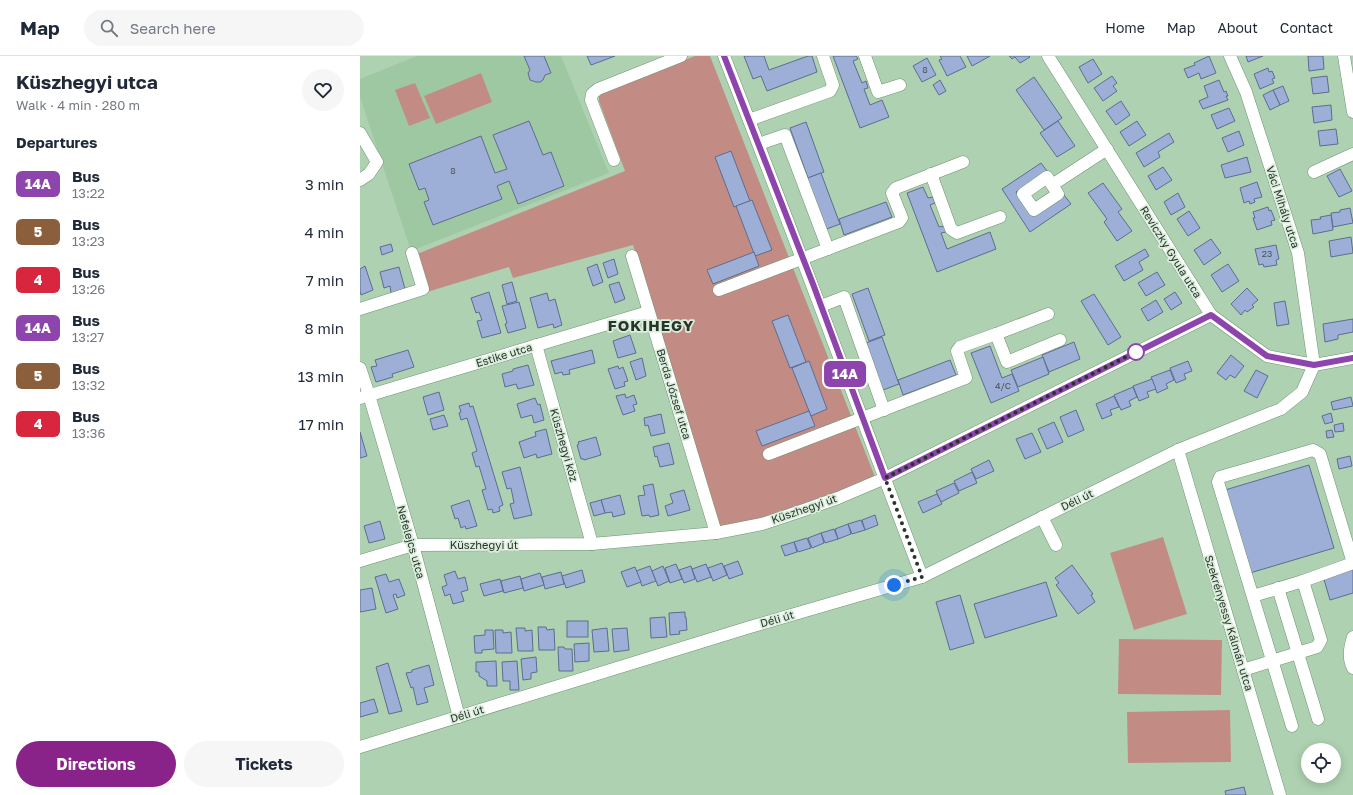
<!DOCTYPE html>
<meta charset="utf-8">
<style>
:root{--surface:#fff;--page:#f6f6f7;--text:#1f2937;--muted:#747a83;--line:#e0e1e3;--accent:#89238a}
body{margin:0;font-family:"Golos Text",sans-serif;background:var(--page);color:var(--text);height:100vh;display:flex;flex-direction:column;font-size:15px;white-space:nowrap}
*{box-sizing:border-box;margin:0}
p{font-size:13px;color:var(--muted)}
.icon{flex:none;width:22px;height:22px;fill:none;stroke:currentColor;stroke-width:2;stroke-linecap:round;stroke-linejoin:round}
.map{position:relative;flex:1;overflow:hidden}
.drawer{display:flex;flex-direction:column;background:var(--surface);width:360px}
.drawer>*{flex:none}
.badge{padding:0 8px;border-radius:6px;font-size:14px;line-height:26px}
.fabs{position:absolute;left:941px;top:687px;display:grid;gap:8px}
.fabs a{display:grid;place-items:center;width:40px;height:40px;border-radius:50%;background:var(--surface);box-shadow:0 2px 10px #0003;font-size:20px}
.you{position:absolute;width:20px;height:20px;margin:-10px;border:3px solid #fff;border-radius:50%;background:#1a73e8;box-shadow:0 0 0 6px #1a73e833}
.map>.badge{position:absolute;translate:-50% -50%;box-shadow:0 0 0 2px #fff}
h2{padding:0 16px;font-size:15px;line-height:36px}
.round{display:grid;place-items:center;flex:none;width:42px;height:42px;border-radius:21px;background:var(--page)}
.summary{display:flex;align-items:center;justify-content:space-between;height:68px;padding:0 16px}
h1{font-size:19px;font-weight:700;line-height:30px}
.primary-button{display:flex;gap:8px;margin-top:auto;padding:8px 16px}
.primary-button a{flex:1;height:46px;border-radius:24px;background:var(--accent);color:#fff;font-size:16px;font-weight:700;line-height:46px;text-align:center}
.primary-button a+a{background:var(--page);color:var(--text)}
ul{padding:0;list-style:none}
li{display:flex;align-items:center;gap:12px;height:48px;padding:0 16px}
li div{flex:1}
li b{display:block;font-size:15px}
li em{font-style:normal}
li .badge{min-width:44px;font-weight:700;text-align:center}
header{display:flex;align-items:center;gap:24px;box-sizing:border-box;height:56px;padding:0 20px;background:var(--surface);border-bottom:1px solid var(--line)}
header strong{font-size:19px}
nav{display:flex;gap:22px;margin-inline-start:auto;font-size:14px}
.search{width:280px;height:36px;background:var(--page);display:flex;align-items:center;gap:10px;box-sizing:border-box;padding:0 14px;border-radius:22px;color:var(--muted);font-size:15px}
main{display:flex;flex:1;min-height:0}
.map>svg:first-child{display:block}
.built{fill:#9dc8a1}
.green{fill:#c28c85}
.building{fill:#9eafd7;stroke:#5d6c90}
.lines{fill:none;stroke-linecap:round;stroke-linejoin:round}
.minor-casing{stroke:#6f9272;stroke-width:13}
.minor{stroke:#fff;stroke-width:12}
.line-casing{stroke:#fff;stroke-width:9}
.line{stroke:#8e44ad;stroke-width:6}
.walk{stroke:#273528;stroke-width:4;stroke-dasharray:0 7.2}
.stop-dot{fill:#fff;stroke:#8e44ad;stroke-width:2}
.labels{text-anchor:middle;stroke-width:3.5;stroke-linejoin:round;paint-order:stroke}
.number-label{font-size:9px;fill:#455454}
.street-label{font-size:11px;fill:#273528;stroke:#dbeddc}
.district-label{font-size:15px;font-weight:bold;letter-spacing:1px;fill:#273528;stroke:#dbeddc}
</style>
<header>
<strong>Map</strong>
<div class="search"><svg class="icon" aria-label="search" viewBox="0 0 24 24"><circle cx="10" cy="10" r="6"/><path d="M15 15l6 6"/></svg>Search here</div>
<nav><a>Home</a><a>Map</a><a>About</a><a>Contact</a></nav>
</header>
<main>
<section class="drawer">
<div class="summary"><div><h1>Küszhegyi utca</h1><p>Walk · 4 min · 280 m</p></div><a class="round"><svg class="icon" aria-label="heart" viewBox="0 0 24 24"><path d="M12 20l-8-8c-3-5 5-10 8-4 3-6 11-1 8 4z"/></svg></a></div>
<h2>Departures</h2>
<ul>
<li><span class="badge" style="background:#8e44ad;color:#fff">14A</span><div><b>Bus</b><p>13:22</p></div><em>3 min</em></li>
<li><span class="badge" style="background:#8b5e3c;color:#fff">5</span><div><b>Bus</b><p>13:23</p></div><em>4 min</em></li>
<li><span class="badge" style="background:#d7263d;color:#fff">4</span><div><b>Bus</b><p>13:26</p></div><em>7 min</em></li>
<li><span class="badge" style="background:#8e44ad;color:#fff">14A</span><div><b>Bus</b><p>13:27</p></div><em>8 min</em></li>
<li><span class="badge" style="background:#8b5e3c;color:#fff">5</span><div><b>Bus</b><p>13:32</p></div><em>13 min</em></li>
<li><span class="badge" style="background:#d7263d;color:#fff">4</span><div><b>Bus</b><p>13:36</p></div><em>17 min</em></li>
</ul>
<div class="primary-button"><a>Directions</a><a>Tickets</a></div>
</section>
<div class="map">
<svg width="993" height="739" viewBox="0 0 993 739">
<rect width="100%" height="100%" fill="#aed2b1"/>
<polygon class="built" points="57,0 201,0 249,117 51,195 0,41 0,23"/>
<g class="green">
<path d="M335,0H350L515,421C478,437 437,454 397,463C384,466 371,468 358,470L273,189L153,222L149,211L67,236L57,198L265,115L239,45V40L242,36Z"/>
<polygon points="121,17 132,46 76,68 64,40"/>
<polygon points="55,27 70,62 49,70 35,34"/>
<polygon points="803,481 827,558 774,574 750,497"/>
<polygon points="759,583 862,584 861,639 758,638"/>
<polygon points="870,654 871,706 768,707 767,656"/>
</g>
<g class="building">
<polygon points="164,0 184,0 191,17 185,19 183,24 180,26 176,26 170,24 168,17 170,14"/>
<polygon points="227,0 255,0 231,9"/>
<polygon points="384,0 404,0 409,14 448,0 452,0 457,16 407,35 401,20 393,23"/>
<polygon points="473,0 496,0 498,3 493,5 502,27 506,25 508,32 504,33 510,49 522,44 529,61 500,72"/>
<polygon points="580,0 600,0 606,11 587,20 579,4 582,3"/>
<polygon points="607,0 630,0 612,10"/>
<polygon points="649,0 669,0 670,1 660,7 655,1 652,3"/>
<polygon points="849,0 856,17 841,23 839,17 828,22 824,13 835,9 834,7"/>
<polygon points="886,0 903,0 888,6"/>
<polygon points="948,0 963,0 964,13 949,15"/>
<polygon points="567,2 576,19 562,26 553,10"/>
<polygon points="733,3 742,18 728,27 719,11"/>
<polygon points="908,12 909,16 912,15 915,22 912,23 914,27 900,33 894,18"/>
<polygon points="752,20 757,27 753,30 757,35 743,45 734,32"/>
<polygon points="967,20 969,36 953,38 951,22"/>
<polygon points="674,21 702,62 684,74 656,34"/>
<polygon points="580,24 586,35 579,39 573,29"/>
<polygon points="859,24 864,36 866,35 868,40 866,40 868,44 843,53 839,45 848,41 844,30"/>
<polygon points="923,30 929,45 920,49 913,34"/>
<polygon points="913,34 920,49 910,54 903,39"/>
<polygon points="761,45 770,59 756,69 746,55"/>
<polygon points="971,49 972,64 954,67 952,51"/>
<polygon points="869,52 875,65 857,73 851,59"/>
<polygon points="169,65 183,99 191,96 204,130 158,148 149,125 137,130 142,143 73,169 64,146 69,144 65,132 59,134 49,108 121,80 135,117 147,113 133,79"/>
<polygon points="698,65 715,90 697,101 680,77"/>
<polygon points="777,65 786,79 769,90 760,76"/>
<polygon points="446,66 464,116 448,122 430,72"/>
<polygon points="976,73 978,88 960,90 958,75"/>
<polygon points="879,75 884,89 868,96 862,82"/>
<polygon points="809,77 814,86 798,96 800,101 784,111 776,97"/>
<polygon points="371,95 390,145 374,151 355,101"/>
<polygon points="887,101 891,116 865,122 861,109"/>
<polygon points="681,107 687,115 656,136 672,160 704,139 711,148 670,176 642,133"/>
<polygon points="803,111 812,124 796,134 788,120"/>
<polygon points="980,113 992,135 979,141 967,120"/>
<polygon points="461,117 480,168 464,174 445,123"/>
<polygon points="897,126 902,141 894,143 895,146 890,148 889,145 884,147 880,132"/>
<polygon points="743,127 762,153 758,156 772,175 757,185 744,166 747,163 728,137"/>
<polygon points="563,131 568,142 573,141 575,147 570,149 579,171 584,170 586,176 581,177 587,193 630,176 636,193 577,216 547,137"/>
<polygon points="818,137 825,151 811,159 804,146"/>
<polygon points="392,144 412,194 395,200 376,150"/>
<polygon points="526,146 532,161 484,179 479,163"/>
<polygon points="908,151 909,155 911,154 915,164 911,165 912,169 897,174 893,162 895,162 893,156"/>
<polygon points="990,152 993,167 973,171 971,157 980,156 980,154"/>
<polygon points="829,155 840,172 828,180 817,163"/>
<polygon points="971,159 973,174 953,178 951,164 961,163 960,161"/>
<polygon points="991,181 993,197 971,201 969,185"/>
<polygon points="851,183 861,197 844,209 834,194"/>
<polygon points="31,188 33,195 22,199 20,191"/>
<polygon points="916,189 919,203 916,204 917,209 904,211 903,208 899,209 895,193"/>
<polygon points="785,193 789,200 779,206 783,214 764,225 755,210"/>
<polygon points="394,196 399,210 353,228 347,214"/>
<polygon points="254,203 258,218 248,222 243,207"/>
<polygon points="237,208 243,226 233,230 227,212"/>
<polygon points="868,208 879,225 862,236 851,219"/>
<polygon points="5,210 13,234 1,239 0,235 0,213"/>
<polygon points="39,211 45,233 31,237 30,230 24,232 20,216"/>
<polygon points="797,216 805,229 786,240 778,227"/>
<polygon points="152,226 157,245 147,248 142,229"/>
<polygon points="259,226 265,243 255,247 249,229"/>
<polygon points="508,232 525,279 509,285 492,238"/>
<polygon points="887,232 898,244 892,249 894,251 887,256 885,254 881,259 871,248"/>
<polygon points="129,236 141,277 122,282 117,265 122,264 119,256 116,257 111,242"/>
<polygon points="815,236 822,247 811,254 804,243"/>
<polygon points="187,237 189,245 195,243 202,269 194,272 193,268 178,272 170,242"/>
<polygon points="734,238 761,281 748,289 721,245"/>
<polygon points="796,244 803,256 788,265 781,253"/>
<polygon points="925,245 929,268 917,270 914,247"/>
<polygon points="159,246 166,272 148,277 145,268 147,267 142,250"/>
<polygon points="428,259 446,306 430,312 412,265"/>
<polygon points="993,263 993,276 978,279 978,283 965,286 963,268"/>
<polygon points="270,279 276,297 258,302 253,285"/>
<polygon points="522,281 539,328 523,334 506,287"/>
<polygon points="714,286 720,303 689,316 682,299"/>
<polygon points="630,290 642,322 652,318 659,335 631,347 611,297"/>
<polygon points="48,294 54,311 32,318 33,321 16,326 11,311 17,310 15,304"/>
<polygon points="232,294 235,307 209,314 210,318 203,319 202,316 195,318 191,305"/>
<polygon points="871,299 884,310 875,322 870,319 866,324 857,317"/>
<polygon points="683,301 689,318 658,331 651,314"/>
<polygon points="282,302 286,320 276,324 270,306"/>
<polygon points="590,304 596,319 543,339 538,324"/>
<polygon points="449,305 467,353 451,360 432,312"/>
<polygon points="828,305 832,315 824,318 826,323 816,327 810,312"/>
<polygon points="168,309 174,329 158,333 156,328 145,331 142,318 153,315 153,313"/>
<polygon points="258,310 259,313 263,311 268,325 264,326 265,330 255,333 248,313"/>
<polygon points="810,314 814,324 806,328 808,332 797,337 791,321"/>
<polygon points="896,314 908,320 897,342 884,335"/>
<polygon points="792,323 796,333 787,336 789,341 779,345 773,330"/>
<polygon points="773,331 777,341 769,345 771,350 761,354 754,339"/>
<polygon points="79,336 84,354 68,359 63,341"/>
<polygon points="265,338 266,342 274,339 277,348 273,349 275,355 263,359 256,340"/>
<polygon points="754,340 759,351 750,354 752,359 742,363 736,348"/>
<polygon points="991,341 993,350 973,354 971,346"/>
<polygon points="175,342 178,349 180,348 184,364 174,367 172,359 161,362 157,348"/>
<polygon points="109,347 110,351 113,350 143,449 139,451 140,455 133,457 132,453 128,454 122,434 126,433 119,410 116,411 112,397 117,395 107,362 101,364 99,357 101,356 99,350"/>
<polygon points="716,354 724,374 708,381 700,361"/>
<polygon points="449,355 455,370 402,390 396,375"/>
<polygon points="971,357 973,366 965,368 962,360"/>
<polygon points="301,358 305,377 291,380 288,369 285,370 284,362"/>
<polygon points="84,359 88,370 73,374 70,363"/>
<polygon points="694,366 703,386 687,393 678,373"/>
<polygon points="983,367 984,375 975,376 974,369"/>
<polygon points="186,373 192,398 177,402 176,398 164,402 159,386 176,380 175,376"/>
<polygon points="972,374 974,381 967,382 966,375"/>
<polygon points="0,376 7,400 0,402"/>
<polygon points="672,377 681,396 665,403 656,383"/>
<polygon points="236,381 241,399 224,404 224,403 221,403 217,389 219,388 218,386"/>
<polygon points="309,387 314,408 300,411 297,400 295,401 293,391"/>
<polygon points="990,400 992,410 979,413 977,403"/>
<polygon points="629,404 634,415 616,423 611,413"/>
<polygon points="949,409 974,492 890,517 865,434"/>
<polygon points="160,411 172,459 154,463 150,448 154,447 151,432 147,433 142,416"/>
<polygon points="612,416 617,427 599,435 594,425"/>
<polygon points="594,427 599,437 581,446 576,435"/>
<polygon points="293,428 299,459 290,461 289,459 282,460 278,440 285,439 283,430"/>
<polygon points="324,434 330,454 308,460 305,450 313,447 310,438"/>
<polygon points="577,438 582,448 563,457 558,446"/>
<polygon points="260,439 265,458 253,461 252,456 245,457 241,444"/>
<polygon points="109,444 117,470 106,473 105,470 101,472 98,462 95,463 91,450"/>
<polygon points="241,444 245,457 234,460 230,447"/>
<polygon points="515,459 518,469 505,474 502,464"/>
<polygon points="501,464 505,474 492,478 488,468"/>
<polygon points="20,465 25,483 9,487 4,470"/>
<polygon points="488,468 491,478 478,483 475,473"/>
<polygon points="474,473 478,483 465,487 461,477"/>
<polygon points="461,477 464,487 452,492 448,482"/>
<polygon points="447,482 451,492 438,496 434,486"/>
<polygon points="434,486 437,496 425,500 421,490"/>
<polygon points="378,505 383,518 369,523 364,510"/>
<polygon points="362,507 367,519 353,525 348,512"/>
<polygon points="316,508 322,523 310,527 305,512"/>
<polygon points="346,508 351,521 337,526 332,513"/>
<polygon points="712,509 733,538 731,539 735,546 718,558 696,529 699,527 695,522"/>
<polygon points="290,510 296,525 282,530 276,515"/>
<polygon points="303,510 309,525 298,530 292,515"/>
<polygon points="331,510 335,523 324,527 319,514"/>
<polygon points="275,511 281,526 267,531 261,516"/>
<polygon points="993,511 993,537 970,544 963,520"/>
<polygon points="222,514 225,526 206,532 202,520"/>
<polygon points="95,515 98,523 105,521 108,534 101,536 104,545 93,548 90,538 85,540 82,531 87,529 84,519"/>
<polygon points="201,516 204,528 185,533 182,521"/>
<polygon points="180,517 184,529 164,535 161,523"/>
<polygon points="26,518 29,526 39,523 45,539 37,542 36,538 33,539 38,553 26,557 15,521"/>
<polygon points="160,520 163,532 144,537 141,525"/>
<polygon points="140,523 143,535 124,540 120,528"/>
<polygon points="686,526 697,560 625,582 614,548"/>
<polygon points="12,532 16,553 0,556 0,534"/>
<polygon points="600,539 614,587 590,594 576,546"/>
<polygon points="325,556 325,561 326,561 327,574 319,575 320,578 310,579 309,557"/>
<polygon points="305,561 307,581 291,582 290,562"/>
<rect x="207" y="565" width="21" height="16"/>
<polygon points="178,571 186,571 187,574 194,573 195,594 179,594"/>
<polygon points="156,572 165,572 165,575 172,574 173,595 158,595"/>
<polygon points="247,572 249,595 234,596 232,574"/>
<polygon points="267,572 269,594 254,596 252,573"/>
<polygon points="125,574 133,574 134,593 122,594 122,597 115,597 114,580 125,579"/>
<polygon points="135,574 143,574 143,577 151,576 152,597 136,597"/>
<polygon points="229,587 229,605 215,606 214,588"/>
<polygon points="198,591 204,591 205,593 212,593 213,615 199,615"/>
<polygon points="176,601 177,616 171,617 171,623 163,624 161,603"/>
<polygon points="136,605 137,630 127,630 127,625 119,620 119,616 116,616 116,606"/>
<polygon points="157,605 159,634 150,634 150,625 143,625 142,606"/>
<polygon points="28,607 42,655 29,658 16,611"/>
<polygon points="69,609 74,629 64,632 68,646 57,649 53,631 51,632 46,617 52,616 52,614"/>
<polygon points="14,643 18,656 0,661 0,647"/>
<polygon points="884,731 886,739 866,739 865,735"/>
</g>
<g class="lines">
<g class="minor-casing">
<g id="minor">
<path d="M364,0C432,173 496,347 562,521"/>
<polyline points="505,0 518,36 540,29"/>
<polyline points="688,0 851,259 907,300 954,309 993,302"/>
<polyline points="984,0 993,56"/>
<polyline points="389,64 470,35 473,29 463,0"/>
<polyline points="0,77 17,106 9,118 0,124"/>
<polyline points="399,88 425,79 468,193"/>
<polyline points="254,104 231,44 232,38 238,33 321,0"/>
<polyline points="954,116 993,98"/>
<polyline points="571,118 591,173 597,177 640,161"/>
<polyline points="692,129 698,138 674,154 663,138 687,121 692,129 747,93"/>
<polyline points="272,200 356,477"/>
<polyline points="359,234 539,166 542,162 532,137 536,132 603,106"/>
<polyline points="461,250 484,241 524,354"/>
<polyline points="0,253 63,233 52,197"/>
<polyline points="636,278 688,258"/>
<polyline points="176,289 232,488"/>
<polyline points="0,312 9,339 53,489 99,661"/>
<polyline points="0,342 288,256"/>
<polyline points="818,394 920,739"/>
<polyline points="409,398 606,322 597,295 600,291 636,278 647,306 700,284"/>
<polyline points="682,461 696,489"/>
<polyline points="0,505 53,489 232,488 356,477 402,468 444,454 478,442 525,422 851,259"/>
<polyline points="918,532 958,663"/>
<path d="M993,581C990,590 988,603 993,612"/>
<polyline points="883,614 957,591 961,584 943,525 893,540"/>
<polyline points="932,670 858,426 860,421 953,394 960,398 993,507 943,525"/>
<polyline points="0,691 390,571 562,521 818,394 921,353 942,336 954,309 938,197 886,36 870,0"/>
</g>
</g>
<use href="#minor" class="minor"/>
</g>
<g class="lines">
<g class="line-casing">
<polyline id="line" points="364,0 453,228 525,422 851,259 907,300 954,309 993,302"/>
</g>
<use href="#line" class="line"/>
<polyline class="walk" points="534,529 562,521 525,422 776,296"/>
</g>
<circle class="stop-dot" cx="776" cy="296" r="8"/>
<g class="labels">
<g class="number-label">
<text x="565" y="17">8</text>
<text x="93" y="118">8</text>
<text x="907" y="201">23</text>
<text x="643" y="333">4/C</text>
</g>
<g class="street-label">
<text transform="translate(923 151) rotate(72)" y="4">Váci Mihály utca</text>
<text transform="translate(811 196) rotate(58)" y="4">Reviczky Gyula utca</text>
<text transform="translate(144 299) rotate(-17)" y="4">Estike utca</text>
<text transform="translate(314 338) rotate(73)" y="4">Berda József utca</text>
<text transform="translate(204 389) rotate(74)" y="4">Küszhegyi köz</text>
<text transform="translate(717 444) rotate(-26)" y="4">Déli út</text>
<text transform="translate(444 453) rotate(-19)" y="4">Küszhegyi út</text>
<text transform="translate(51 486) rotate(74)" y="4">Nefelejcs utca</text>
<text x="124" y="493">Küszhegyi út</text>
<text transform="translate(417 563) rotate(-16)" y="4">Déli út</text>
<text transform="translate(869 567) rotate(73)" y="4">Szekrényessy Kálmán utca</text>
<text transform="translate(107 658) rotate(-17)" y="4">Déli út</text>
</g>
<g class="district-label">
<text x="291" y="275">FOKIHEGY</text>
</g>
</g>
</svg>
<div class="fabs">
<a><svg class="icon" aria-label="locate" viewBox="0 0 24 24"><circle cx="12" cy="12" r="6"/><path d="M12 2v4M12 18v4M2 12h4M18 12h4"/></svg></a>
</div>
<div class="you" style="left:534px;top:529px"></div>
<b class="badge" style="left:485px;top:318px;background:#8e44ad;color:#fff">14A</b>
</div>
</main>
